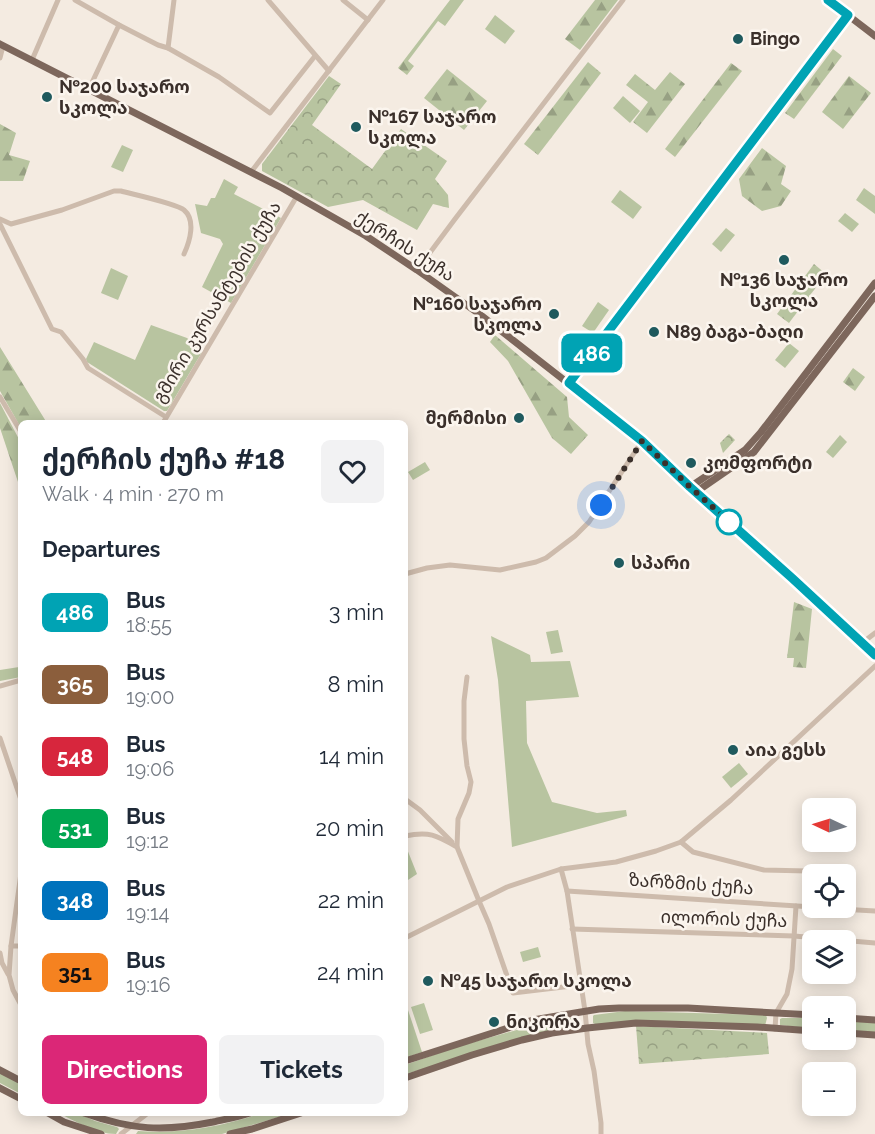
<!DOCTYPE html>
<meta charset="utf-8">
<style>
:root{--surface:#fff;--page:#f2f2f3;--text:#1f2937;--muted:#747a83;--accent:#db2777}
body{margin:0;font-family:Raleway,"Noto Sans Georgian",sans-serif;background:var(--page);color:var(--text);height:100vh;display:flex;flex-direction:column;font-size:22px;white-space:nowrap}
*{box-sizing:border-box;margin:0}
p{font-size:20px;color:var(--muted)}
.icon{flex:none;width:33px;height:33px;fill:none;stroke:currentColor;stroke-width:2;stroke-linecap:round;stroke-linejoin:round}
.map{position:relative;flex:1;overflow:hidden}
.drawer{position:absolute;left:18px;top:420px;width:390px;height:696px;display:flex;flex-direction:column;background:var(--surface);border-radius:9px;box-shadow:0 3px 15px #0003}
.drawer>*{flex:none}
.badge{padding:0 12px;border-radius:9px;font-size:21px;line-height:39px}
.needle{width:39px;rotate:274deg}
.controls{position:absolute;left:802px;top:798px;display:grid;gap:12px}
.controls a{display:grid;place-items:center;width:54px;height:54px;border-radius:9px;background:var(--surface);box-shadow:0 3px 15px #0003;font-size:30px}
.you{position:absolute;width:30px;height:30px;margin:-15px;border:4px solid #fff;border-radius:50%;background:#1a73e8;box-shadow:0 0 0 9px #1a73e833}
.map>.badge{position:absolute;translate:-50% -50%;box-shadow:0 0 0 3px #fff}
h2{padding:0 24px;font-size:22px;line-height:54px}
.round{display:grid;place-items:center;flex:none;width:63px;height:63px;border-radius:9px;background:var(--page)}
.head{display:flex;align-items:center;justify-content:space-between;height:102px;padding:0 24px}
h1{font-size:28px;font-weight:700;line-height:45px}
.primary-button{display:flex;gap:12px;margin-top:auto;padding:12px 24px}
.primary-button a{flex:1;height:69px;border-radius:9px;background:var(--accent);color:#fff;font-size:24px;font-weight:700;line-height:69px;text-align:center}
.primary-button a+a{background:var(--page);color:var(--text)}
ul{padding:0;list-style:none}
li{display:flex;align-items:center;gap:18px;height:72px;padding:0 24px}
li div{flex:1}
li b{display:block;font-size:22px}
li em{font-style:normal}
li .badge{min-width:66px;font-weight:700;text-align:center}
.map>svg:first-child{display:block}
.green{fill:#b8c4a0}
.forest{fill:url(#forest-firs)}
.park{fill:url(#park-crowns)}
.lines{fill:none;stroke-linecap:round;stroke-linejoin:round}
.minor{stroke:#cdbbac;stroke-width:5}
.major{stroke:#7d675c;stroke-width:7}
.line-casing{stroke:#fff;stroke-width:14}
.line{stroke:#00a3b4;stroke-width:9}
.walk{stroke:#3b302b;stroke-width:6;stroke-dasharray:0 10.8}
.poi-dot{fill:#1f5a5e;stroke:#fbf5ee;stroke-width:2}
.stop-dot{fill:#fff;stroke:#00a3b4;stroke-width:3}
.labels{text-anchor:middle;stroke-width:5;stroke-linejoin:round;paint-order:stroke}
.poi-label{font-size:18px;font-weight:bold;fill:#3b302b;stroke:#fbf5ee;text-anchor:start}
.street-label{font-size:18px;fill:#3b302b;stroke:#fbf5ee}
</style>
<div class="map">
<svg width="875" height="1134" viewBox="0 0 875 1134">
<defs>
<pattern id="forest-firs" width="22" height="20" patternUnits="userSpaceOnUse" patternTransform="scale(1.5)"><rect width="22" height="20" fill="#b8c4a0"/><path d="M5 1l3.5 6h-7zM16 11l3.5 6h-7z" fill="#97a083"/></pattern>
<pattern id="park-crowns" width="20" height="18" patternUnits="userSpaceOnUse" patternTransform="scale(1.5)"><rect width="20" height="18" fill="#b8c4a0"/><path d="M2 6a3 3 0 1 1 6 0M12 15a3 3 0 1 1 6 0" fill="none" stroke="#97a083"/></pattern>
</defs>
<rect width="100%" height="100%" fill="#f4ebe1"/>
<g class="green">
<polygon points="495,15 515,31 505,44 485,29"/>
<polygon points="623,96 640,111 630,123 613,108"/>
<polygon points="122,145 133,150 123,172 111,167"/>
<polygon points="224,179 238,187 234,194 281,218 231,303 202,287 223,244 220,239 201,233 195,204 207,206 211,198 215,198"/>
<polygon points="864,188 875,196 875,214 856,200"/>
<polygon points="620,190 642,207 633,219 611,202"/>
<polygon points="845,213 859,224 852,232 838,221"/>
<polygon points="726,228 735,235 721,252 712,244"/>
<polygon points="111,268 128,276 118,300 101,293"/>
<polygon points="598,302 609,310 593,333 582,326"/>
<polygon points="151,325 187,338 202,352 167,411 164,411 87,362 86,359 94,342 135,360"/>
<polygon points="789,343 799,351 785,368 775,360"/>
<polygon points="840,435 847,442 833,458 826,452"/>
<polygon points="425,462 430,470 413,480 408,472"/>
<polygon points="558,630 563,652 551,654 546,632"/>
<polygon points="491,636 530,655 531,662 570,661 579,697 526,701 527,743 552,802 597,813 626,810 627,816 512,847 498,680"/>
<polygon points="19,667 21,677 0,681 0,670"/>
<polygon points="739,763 748,774 731,788 722,777"/>
<polygon points="405,844 417,874 405,882"/>
<polygon points="538,947 541,957 523,962 520,952"/>
<polygon points="424,1003 433,1030 420,1034 411,1007"/>
<polygon points="405,1007 407,1007 422,1052 405,1058"/>
<polygon points="625,1011 766,1015 767,1018 765,1026 595,1024 593,1023 593,1016 594,1015"/>
<polygon points="576,1017 578,1025 577,1026 405,1074 405,1065 453,1048 520,1029"/>
<polygon points="782,1018 813,1018 813,1029 780,1025 780,1019"/>
<polygon points="846,1020 875,1022 875,1033 846,1031"/>
<polygon points="0,1073 21,1084 21,1094 0,1083"/>
<path d="M58,1113H77L95,1121L117,1127L119,1129L116,1134C96,1134 76,1121 58,1113Z"/>
<path d="M262,1113H292L222,1134H136L138,1131C181,1134 221,1127 262,1113Z"/>
</g>
<g class="forest">
<polygon points="450,0 464,0 445,26 438,21 408,61 414,66 407,75 398,68"/>
<polygon points="595,0 618,0 580,50 565,39"/>
<polygon points="833,49 842,56 794,119 785,113"/>
<polygon points="588,62 601,73 538,155 524,144"/>
<polygon points="731,63 742,71 675,157 665,149"/>
<polygon points="447,69 487,101 464,130 424,98"/>
<polygon points="670,72 685,84 647,133 633,122 648,102 626,85 635,74 655,90"/>
<polygon points="849,76 871,93 843,129 822,112"/>
<polygon points="0,124 16,133 9,155 30,161 23,181 0,181"/>
<polygon points="762,148 786,166 781,184 791,191 781,206 762,211 742,196 739,179"/>
<polygon points="814,264 826,274 789,323 777,314"/>
<polygon points="495,335 567,397 569,417 588,435 571,454 552,438 508,361 490,342"/>
<polygon points="0,347 47,423 21,423 21,428 0,391"/>
<polygon points="853,368 865,377 855,391 843,382"/>
<polygon points="0,403 21,443 21,491 0,428"/>
<polygon points="794,602 812,609 806,668 793,667 794,658 787,658"/>
</g>
<g class="park">
<polygon points="329,76 341,84 312,125 372,169 401,129 447,161 435,179 448,195 449,208 433,204 417,230 363,200 328,207 262,171 262,164"/>
<polygon points="729,434 735,440 723,453 720,443"/>
<polygon points="636,1026 767,1033 769,1054 639,1064"/>
</g>
<g class="lines">
<g class="minor">
<polyline points="75,0 119,25 158,45 168,48 219,77 270,113 315,56"/>
<polyline points="268,0 329,71"/>
<polyline points="343,0 368,20"/>
<polyline points="168,48 174,0"/>
<polyline points="0,58 3,46"/>
<polyline points="32,60 58,0"/>
<polyline points="89,89 119,25"/>
<polyline points="251,172 383,0"/>
<path d="M0,219L11,224L62,210L114,191H121C132,194 178,204 184,210C196,220 190,241 184,254"/>
<polyline points="0,224 52,329 61,332 83,359 88,368 166,417"/>
<polyline points="417,270 455,219 623,0"/>
<polyline points="569,383 848,15"/>
<polyline points="0,397 21,432"/>
<polyline points="163,423 297,196"/>
<polyline points="405,574 427,568 450,565 500,570 536,562 546,558 575,536 589,522 642,441"/>
<polyline points="862,643 875,633"/>
<polyline points="0,686 21,680"/>
<polyline points="0,738 21,800"/>
<polyline points="405,799 420,810 452,842"/>
<path d="M405,836C429,831 436,835 457,847L479,901L489,924L513,993L580,985"/>
<polyline points="681,842 693,852 764,870 851,872"/>
<polyline points="457,847 458,819 469,793 471,782 467,766 464,739 464,701 467,677"/>
<polyline points="561,869 567,891 585,1011 588,1044 594,1071 601,1123 601,1134"/>
<polyline points="21,873 11,946 9,975 13,990 21,1005"/>
<polyline points="567,891 813,907"/>
<polyline points="823,908 875,911"/>
<polyline points="572,929 794,936 875,943"/>
<polyline points="405,938 507,887 561,869 616,862 656,851 681,842 731,800 875,666"/>
<polyline points="11,946 21,946"/>
<polyline points="0,953 2,963 8,974"/>
<polyline points="775,1029 776,1013 787,994 792,969 796,906"/>
<polyline points="121,1134 148,1113"/>
</g>
<g class="major">
<polyline points="828,0 875,36"/>
<polyline points="0,44 282,188 366,236 417,270 482,316 642,441 690,487 791,578 875,655"/>
<polyline points="690,487 745,450 761,432 875,283"/>
<polyline points="696,492 754,452 875,296"/>
<polyline points="846,1018 875,1020"/>
<polyline points="846,1033 875,1035"/>
<polyline points="405,1061 533,1020 599,1009 619,1008 688,1008 813,1015"/>
<polyline points="0,1070 21,1081"/>
<polyline points="405,1078 472,1055 522,1040 552,1033 587,1028 636,1023 757,1027 813,1031"/>
<polyline points="0,1088 21,1099"/>
<polyline points="48,1113 64,1122 101,1134"/>
<path d="M84,1113C132,1130 163,1132 213,1122C226,1119 238,1117 250,1113"/>
<polyline points="230,1134 252,1129 301,1113"/>
</g>
</g>
<g class="lines">
<g class="line-casing">
<polyline id="line" points="828,0 848,15 569,383 642,441 690,487 792,578 875,655"/>
</g>
<use href="#line" class="line"/>
<polyline class="walk" points="601,505 642,441 690,487 733,525 729,522"/>
</g>
<g class="poi-dot">
<circle cx="738" cy="39" r="6"/>
<circle cx="47" cy="97" r="6"/>
<circle cx="356" cy="127" r="6"/>
<circle cx="784" cy="260" r="6"/>
<circle cx="554" cy="314" r="6"/>
<circle cx="654" cy="332" r="6"/>
<circle cx="519" cy="418" r="6"/>
<circle cx="691" cy="463" r="6"/>
<circle cx="619" cy="563" r="6"/>
<circle cx="733" cy="750" r="6"/>
<circle cx="428" cy="981" r="6"/>
<circle cx="494" cy="1022" r="6"/>
</g>
<circle class="stop-dot" cx="729" cy="522" r="12"/>
<g class="labels">
<g class="poi-label">
<text x="750" y="45">Bingo</text>
<text x="59" y="93">№200 საჯარო<tspan x="59" dy="21">სკოლა</tspan></text>
<text x="368" y="123">№167 საჯარო<tspan x="368" dy="21">სკოლა</tspan></text>
<text x="784" y="286" text-anchor="middle">№136 საჯარო<tspan x="784" dy="21">სკოლა</tspan></text>
<text x="542" y="310" text-anchor="end">№160 საჯარო<tspan x="542" dy="21">სკოლა</tspan></text>
<text x="666" y="338">N89 ბაგა-ბაღი</text>
<text x="507" y="424" text-anchor="end">მერმისი</text>
<text x="703" y="469">კომფორტი</text>
<text x="631" y="569">სპარი</text>
<text x="745" y="756">აია გესს</text>
<text x="440" y="987">№45 საჯარო სკოლა</text>
<text x="506" y="1028">ნიკორა</text>
</g>
<g class="street-label">
<text transform="translate(405 246) rotate(33)" y="6">ქერჩის ქუჩა</text>
<text transform="translate(217 302) rotate(-59)" y="6">გმირი კურსანტების ქუჩა</text>
<text transform="translate(691 884) rotate(4)" y="6">ზარზმის ქუჩა</text>
<text transform="translate(724 919) rotate(2)" y="6">ილორის ქუჩა</text>
</g>
</g>
</svg>
<div class="controls">
<a><svg class="needle" viewBox="-14 -14 28 28"><path d="M0-13l5 13h-10z" fill="#e53935"/><path d="M0 13l5-13h-10z" fill="#747a83"/></svg></a>
<a><svg class="icon" aria-label="locate" viewBox="0 0 24 24"><circle cx="12" cy="12" r="6"/><path d="M12 2v4M12 18v4M2 12h4M18 12h4"/></svg></a>
<a><svg class="icon" aria-label="layers" viewBox="0 0 24 24"><path d="M12 4l9 5-9 5-9-5zM3 14l9 5 9-5"/></svg></a>
<a>+</a>
<a>−</a>
</div>
<div class="you" style="left:601px;top:505px"></div>
<b class="badge" style="left:592px;top:353px;background:#00a3b4;color:#fff">486</b>
<section class="drawer">
<div class="head"><div><h1>ქერჩის ქუჩა #18</h1><p>Walk · 4 min · 270 m</p></div><a class="round"><svg class="icon" aria-label="heart" viewBox="0 0 24 24"><path d="M12 20l-8-8c-3-5 5-10 8-4 3-6 11-1 8 4z"/></svg></a></div>
<h2>Departures</h2>
<ul>
<li><span class="badge" style="background:#00a3b4;color:#fff">486</span><div><b>Bus</b><p>18:55</p></div><em>3 min</em></li>
<li><span class="badge" style="background:#8b5e3c;color:#fff">365</span><div><b>Bus</b><p>19:00</p></div><em>8 min</em></li>
<li><span class="badge" style="background:#d7263d;color:#fff">548</span><div><b>Bus</b><p>19:06</p></div><em>14 min</em></li>
<li><span class="badge" style="background:#00a651;color:#fff">531</span><div><b>Bus</b><p>19:12</p></div><em>20 min</em></li>
<li><span class="badge" style="background:#0072bc;color:#fff">348</span><div><b>Bus</b><p>19:14</p></div><em>22 min</em></li>
<li><span class="badge" style="background:#f58220;color:#111">351</span><div><b>Bus</b><p>19:16</p></div><em>24 min</em></li>
</ul>
<div class="primary-button"><a>Directions</a><a>Tickets</a></div>
</section>
</div>
